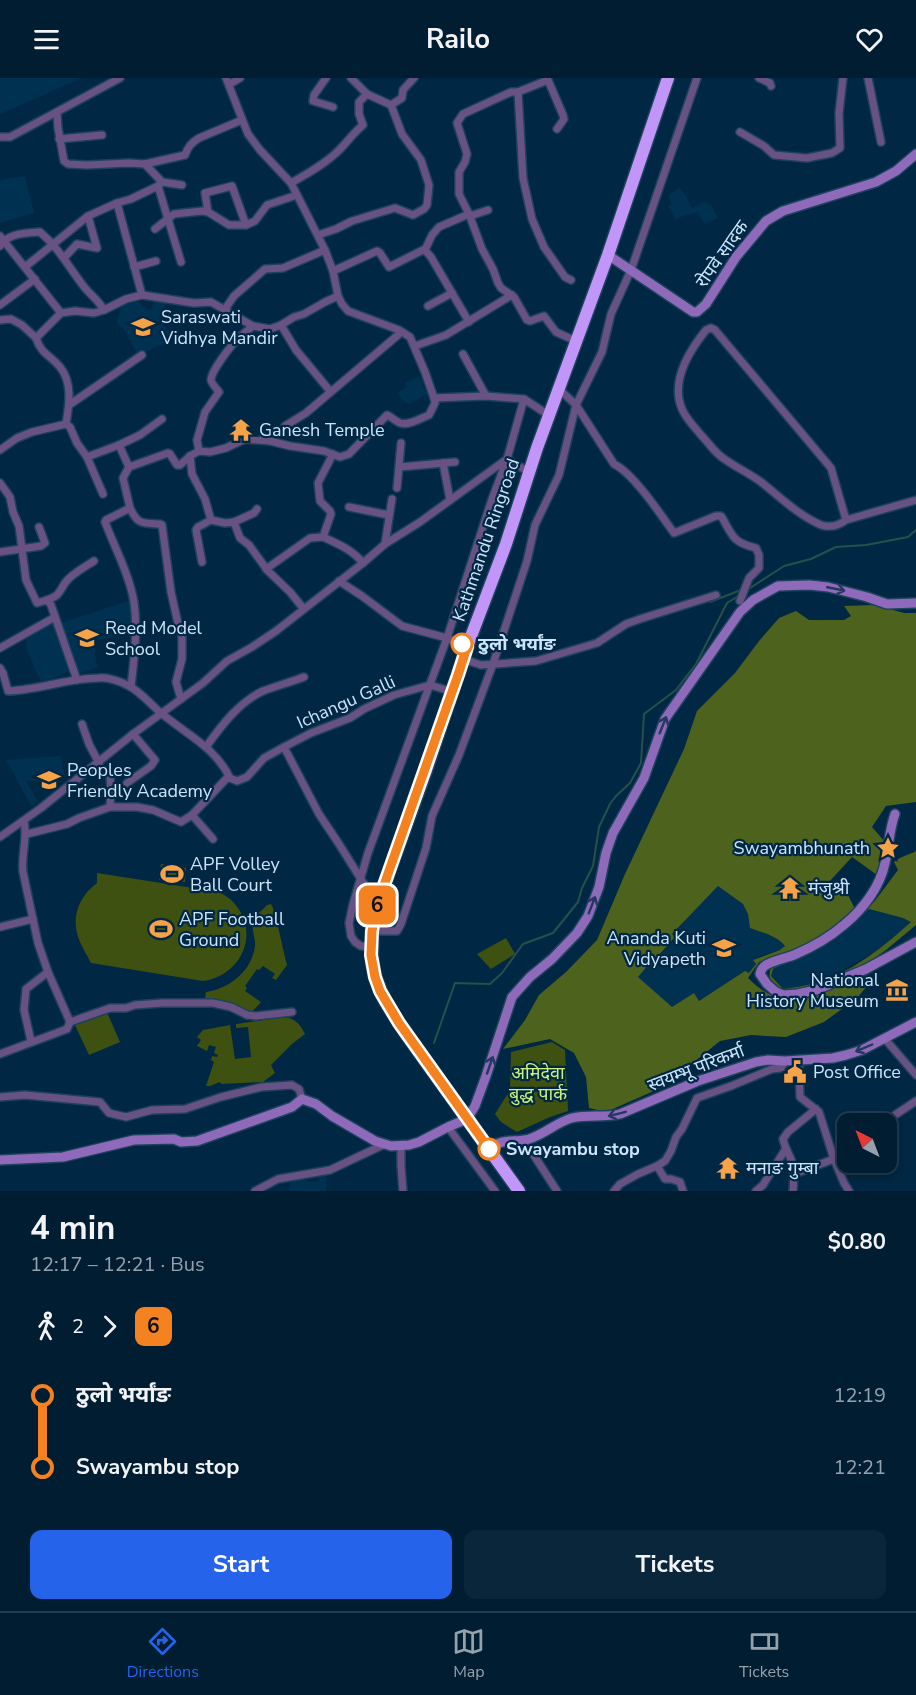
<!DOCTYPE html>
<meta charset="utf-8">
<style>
:root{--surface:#001d32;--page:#0a263a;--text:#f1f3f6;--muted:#95a2ac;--line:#223b4d;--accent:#2563eb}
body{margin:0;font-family:"Nunito Sans","Noto Sans Devanagari",sans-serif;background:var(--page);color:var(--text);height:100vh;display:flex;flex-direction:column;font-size:22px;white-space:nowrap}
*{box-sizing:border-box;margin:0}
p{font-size:20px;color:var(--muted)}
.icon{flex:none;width:33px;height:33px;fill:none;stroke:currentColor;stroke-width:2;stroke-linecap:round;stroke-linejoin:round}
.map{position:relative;height:1113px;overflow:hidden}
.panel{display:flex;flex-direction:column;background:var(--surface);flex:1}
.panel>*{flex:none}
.badge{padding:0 12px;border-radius:9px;font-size:21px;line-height:39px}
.needle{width:39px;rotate:318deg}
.buttons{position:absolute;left:837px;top:1035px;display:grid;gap:12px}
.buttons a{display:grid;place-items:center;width:60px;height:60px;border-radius:12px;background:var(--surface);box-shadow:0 3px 9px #0003,0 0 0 2px var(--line);font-size:30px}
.map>.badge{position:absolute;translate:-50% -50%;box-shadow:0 0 0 3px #fff}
.legs{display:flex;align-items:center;gap:9px;height:66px;padding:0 30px;font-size:20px}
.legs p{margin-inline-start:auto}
.head{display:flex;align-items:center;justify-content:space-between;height:102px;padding:0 30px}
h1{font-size:33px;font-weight:700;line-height:45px}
.button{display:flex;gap:12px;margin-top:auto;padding:12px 30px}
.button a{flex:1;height:69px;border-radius:12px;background:var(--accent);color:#fff;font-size:24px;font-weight:700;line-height:69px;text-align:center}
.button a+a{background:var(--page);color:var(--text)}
ul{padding:0 30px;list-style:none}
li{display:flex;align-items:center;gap:21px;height:72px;font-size:22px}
li i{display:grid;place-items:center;width:9px;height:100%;margin:0 8px;background:currentColor}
li i::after{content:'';width:15px;height:15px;margin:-8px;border:4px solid;border-radius:50%;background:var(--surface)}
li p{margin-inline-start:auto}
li:first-child i{background:linear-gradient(#0000 50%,currentColor 0)}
li:last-child i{background:linear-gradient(currentColor 50%,#0000 0)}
header{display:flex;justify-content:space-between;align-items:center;height:78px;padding:0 30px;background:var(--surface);font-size:27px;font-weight:700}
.menu{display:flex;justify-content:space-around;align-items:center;height:84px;border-top:2px solid var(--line);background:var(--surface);font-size:16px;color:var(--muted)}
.menu a{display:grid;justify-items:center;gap:3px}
.menu .current{color:var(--accent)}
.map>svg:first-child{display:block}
.built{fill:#003151}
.green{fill:#3f5110}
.forest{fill:#4d621c;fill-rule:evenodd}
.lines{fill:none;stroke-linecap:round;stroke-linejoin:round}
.stream{stroke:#26514b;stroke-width:2}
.street-casing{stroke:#1c425d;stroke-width:10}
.secondary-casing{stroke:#1c425d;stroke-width:12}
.highway-casing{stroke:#1c425d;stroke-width:15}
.street{stroke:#685284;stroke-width:7}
.secondary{stroke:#8f6aba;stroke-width:9}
.highway{stroke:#c295f8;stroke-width:12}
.oneway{stroke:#243861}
.line-1-casing{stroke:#fff;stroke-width:14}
.line-1{stroke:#f58220;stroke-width:9}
.stop-1-dot{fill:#fff;stroke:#f58220;stroke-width:3}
.labels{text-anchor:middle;stroke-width:4.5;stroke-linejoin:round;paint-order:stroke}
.street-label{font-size:18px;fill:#cbe5fc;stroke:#002743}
.poi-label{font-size:18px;fill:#cbe5fc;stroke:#002743;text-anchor:start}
.stop-label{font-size:18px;font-weight:bold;fill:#cbe5fc;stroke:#002743;text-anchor:start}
.park-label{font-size:18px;fill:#cdf37d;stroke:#002743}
</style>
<header><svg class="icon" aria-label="menu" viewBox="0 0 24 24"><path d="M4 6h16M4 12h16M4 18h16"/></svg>Railo<svg class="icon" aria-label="heart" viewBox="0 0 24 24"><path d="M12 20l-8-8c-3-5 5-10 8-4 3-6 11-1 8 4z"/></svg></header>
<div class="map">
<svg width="916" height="1113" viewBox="0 0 916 1113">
<rect width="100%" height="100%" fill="#002743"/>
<g class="built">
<polygon points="0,0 82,0 0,36"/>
<polygon points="25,98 34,135 0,145 0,102"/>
<polygon points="680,110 686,118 692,130 704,124 711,127 718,140 704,146 698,134 683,138 676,142 668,128 672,126 668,117"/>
<polygon points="134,220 150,233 155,222 166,225 159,241 171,256 164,266 138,277 125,253 117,245 122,223"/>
<polygon points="419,298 427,316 409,326 401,321 398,314 407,309 405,305"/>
<polygon points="131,522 132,540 129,556 94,563 96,584 99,589 78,596 74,592 41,604 26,570 27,556 55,541 58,546"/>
<polygon points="60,678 65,697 48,710 40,702 26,703 38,724 31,728 6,682"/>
<polygon points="718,808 743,826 748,836 748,843 765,856 772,858 780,862 785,868 780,872 758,879 753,882 756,886 749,896 735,901 698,923 694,916 671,930 638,899 649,886 655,891 659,878 675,860 672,856"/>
<polygon points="869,831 903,840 912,844 873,875 831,899 816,905 783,911 771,898 773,891 825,866 848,849"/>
<polygon points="327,1096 326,1113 289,1113 292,1099 312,1104 319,1103 319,1097"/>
</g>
<g class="green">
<polygon points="161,786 186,790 185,804 159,802"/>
<path d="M97,795L219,814C224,817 230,820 234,825C261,855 241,898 203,903L91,885C87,877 83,871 80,864C70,841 78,819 97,805Z"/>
<path d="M271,826C275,831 284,876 287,887L276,902L272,900L275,896L263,888L259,892L257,891L245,908L247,910L245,913L261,924L251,935L230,924L205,921L206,914C229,911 252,893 255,868C256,860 251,852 253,845C254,838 263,832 267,827Z"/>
<polygon points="506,860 515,876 491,891 477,876"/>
<polygon points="106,932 120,964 89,977 74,945"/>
<path d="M284,939C295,940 300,946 305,956L292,966L271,987L275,995L263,1004L221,1006L220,1004L210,1008H206L214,984L211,982L212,978L217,979L218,977L214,975L216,969L209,967L207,973L197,968L201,962L197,959L203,952L230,947L235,981L251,979L248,949L236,950V946Z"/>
<polygon points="552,964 565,972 568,1033 550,1039 517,1054 501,1044 495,1036 510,1012 511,974"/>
</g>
<g class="forest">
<path d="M875,527L904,535H916V724L886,728L872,749L885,764L877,797L852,779L829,804L844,809L855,831L831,852L810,864L787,874L759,884L748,900C783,934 803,924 844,905C853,901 860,895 870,897L872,902L857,920L824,944L786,959L751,957L720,963L663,1009L606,1034L589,1030L586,999L574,975L550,961L503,971L525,942L539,917L566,894L597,862L625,796L684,671L697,633L735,595L759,563L779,540L796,533L809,542H844L851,538L844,528ZM718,808L743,826L748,836L750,850C762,855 776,857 785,868L780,872L753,882L756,886L749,895L745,893L699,923L694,915L672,929L638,899L649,886L655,891L662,881L659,877L675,859L672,856Z"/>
<path d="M916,773V847L886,872L869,884L827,904L784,913C775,908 766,901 771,890L806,874L874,824L898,792L894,784C901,778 909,777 916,773ZM869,831L903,840L911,844C884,868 852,895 815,905C805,908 794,909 783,911L771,898L773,891L825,866L848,849Z"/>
</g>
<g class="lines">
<g class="stream">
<polyline points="747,512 784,488 811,481 836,469 866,467 908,459 916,452"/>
<polyline points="710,524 741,512"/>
<polyline points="434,965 455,905 490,906 502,895 523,866 553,855 578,824 582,810 593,788 599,749 610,726 616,718 630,705 641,685 644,636 676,612 685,600 696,586 727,525 740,517"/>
</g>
<g class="street-casing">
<g id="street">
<polyline points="226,0 248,56 260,72 291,105 325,172 333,193 338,218 342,226 348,233 399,252 410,259 425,294 434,320 486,318 524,321 550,338"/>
<polyline points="326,0 314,17 313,23 333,29"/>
<polyline points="351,0 367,16 391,27"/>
<polyline points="759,0 770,5 771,8"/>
<polyline points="868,0 881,64"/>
<polyline points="230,6 240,0"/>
<polyline points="518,14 523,100 532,141 544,169 565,199 571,202"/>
<path d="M57,34L58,50L64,83L68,86L87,87L129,85L145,86L185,77C188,69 191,65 199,60L242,42"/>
<polyline points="557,51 564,41 563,37 548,2 518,14 511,14 463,36 457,45 467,76 465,84 459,94 459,116 469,136 482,171 493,191 498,205 501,210 514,219 527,242 530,243 544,238 556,254 576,263"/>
<polyline points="740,54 764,68 774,77 807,80 832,75 840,70 839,35 843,0"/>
<polyline points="0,59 10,59 120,0"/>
<polyline points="59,61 102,57"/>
<polyline points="162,104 182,107"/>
<path d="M291,105C307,96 323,87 336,75C346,66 353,55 363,47L359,36V24L367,16"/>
<polyline points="158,108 181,184"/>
<polyline points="117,125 142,217"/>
<polyline points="208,134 205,115 232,108 246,147"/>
<polyline points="470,138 488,132"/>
<polyline points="155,151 174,136 202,133 208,134 229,147 246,147 255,143 267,127 297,117"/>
<polyline points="318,157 336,151 352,143 395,130 413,137 424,131 427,127 429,107 421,82 402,56 391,27 402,20 403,12 414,0"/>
<polyline points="0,158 61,235"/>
<path d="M0,168C8,155 26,155 40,154C59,170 70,191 85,210C92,218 99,223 104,232"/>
<polyline points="425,172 432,157 439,149 469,136"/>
<polyline points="64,180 77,166 97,170 88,138"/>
<polyline points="25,189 88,138 117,125 131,121 158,108 162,104 145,86"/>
<polyline points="134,189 156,183"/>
<polyline points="333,193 377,173 380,175 389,189 423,172 425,172 431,179 469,244"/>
<polyline points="0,227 35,201"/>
<polyline points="428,228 452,215"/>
<polyline points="225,231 234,218 265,191 283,190 325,172"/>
<polyline points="0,242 11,241 22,247 36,260 61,235 75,233 94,235 104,232 126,221 142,217 194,225 211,224 253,248 270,251 281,247 294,239 304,236 325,224 338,218"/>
<polyline points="281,247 296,272 330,313"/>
<path d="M36,260C41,276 50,277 60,289C73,305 69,327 66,346L70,349L77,365L87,379L103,416"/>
<polyline points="415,268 446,257 512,217"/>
<polyline points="463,276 486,318"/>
<path d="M559,311L576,327L614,386C633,395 661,437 674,455L716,438H721L723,441C733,460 735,465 756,470L759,477V490L749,500L740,523"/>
<polyline points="69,327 142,277"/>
<polyline points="285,348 306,335 398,257"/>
<polyline points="119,367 140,357 162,341"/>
<polyline points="0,372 17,360 32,354 66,346"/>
<path d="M199,373L197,362L205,334L219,314C217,311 211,305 211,302C211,293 232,266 238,261C243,256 248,252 253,248"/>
<path d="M333,376L318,405L320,423L330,433L331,436L323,459C338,466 353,472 363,485"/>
<polyline points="190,378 192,396 205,421 211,442 225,445 234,444 240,460 249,467 268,493 290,514 303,530"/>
<polyline points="87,379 119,367 129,389"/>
<polyline points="443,385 450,422"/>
<polyline points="400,389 455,384"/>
<polyline points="0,405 10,419 13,434 19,448 26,502 37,525 47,522 51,527 77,602"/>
<polyline points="397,410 401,365"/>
<polyline points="349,429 389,437"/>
<path d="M130,430C138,447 142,445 160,446L162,447L171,514L179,550L182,557V581L176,604L181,621"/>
<path d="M846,442L831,390L715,252L711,250L706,252C689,273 670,303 682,331C686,341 694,348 701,357C708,364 714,374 723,380C735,389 749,395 761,404C780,419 798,437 821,447C830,450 838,448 846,442L916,422"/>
<polyline points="234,444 254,435 257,431"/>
<polyline points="385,466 392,421"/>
<polyline points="0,474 41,468 45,465 39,449"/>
<polyline points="202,484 196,452 198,449 211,442"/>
<polyline points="266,491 310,460 323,459"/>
<polyline points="339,503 362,518 402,548 447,560 467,569"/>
<path d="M47,522C60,517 58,516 65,505C71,496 85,489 94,483"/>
<polyline points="0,570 55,539"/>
<polyline points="463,581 481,587 536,583 597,565 626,546 640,541 716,517"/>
<path d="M0,590L3,595L8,613C39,612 68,600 99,600C109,599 121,604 129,608C141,614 151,627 161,635C186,656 215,669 230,700L237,703L247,699L264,680L284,669"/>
<path d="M131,609C134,581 138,552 134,524C129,496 115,470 105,444L106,442L130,430L123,400L129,389L168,375L170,376L177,387H180L190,378L199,373L210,374L226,370L245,361L270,363L290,368L324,373L340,379L349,376L387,337C392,339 395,343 400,345C409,348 421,340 429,337L435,325L434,320"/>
<polyline points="82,646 89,666 99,685"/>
<path d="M206,669C221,648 239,624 263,613C276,608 291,604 304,599"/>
<polyline points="127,705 151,688 155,682 133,656"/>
<polyline points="110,729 111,713 110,697"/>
<polyline points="192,737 213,761"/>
<path d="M24,743C28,760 21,775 23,794L38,865L48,894L26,911L24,932L31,963"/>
<polyline points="27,756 67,746 79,740 110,729 137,729 153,732 181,744 192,737 226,701 230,700"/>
<polyline points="0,759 41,730 133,656 203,605 227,583 252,569 276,553 363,485 385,466 420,444 507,381 529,394"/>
<polyline points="377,827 339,766 319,736 284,669 311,655 350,640 364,631 394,617 430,607 453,614"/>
<polyline points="0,849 33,841"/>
<polyline points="372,853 397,853 401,846 426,770 432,738 459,677 493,586 527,483 535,447 559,397 576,327 602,274 611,236 631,192 697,0"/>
<polyline points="371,869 361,868 355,864 351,858 349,845 353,826 368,775 447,560 491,424 507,381 524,321"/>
<polyline points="70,944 110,930 126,930 135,927 162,925 213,925 231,929 247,937 256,938 292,934"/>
<polyline points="885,961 916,997"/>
<polyline points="0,976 67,951 70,944 48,894"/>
<polyline points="799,982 800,1019 819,1034 834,1081 844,1105 849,1113"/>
<polyline points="0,1019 25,1017 100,1024 109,1035 126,1039 152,1032 185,1031 221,1019 262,1009 292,1007 299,1011 302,1021"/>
<polyline points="886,1046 895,1037 916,1023"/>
<polyline points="448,1049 495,1113"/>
<polyline points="524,1062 557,1113"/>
<polyline points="401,1068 401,1088 403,1113"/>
<polyline points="657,1088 665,1101 671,1101 680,1104 683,1113"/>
<polyline points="794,1096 834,1081 848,1072"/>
<polyline points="255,1113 278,1101 330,1092 385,1066"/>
<polyline points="614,1113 620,1106 638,1096 657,1088 665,1083 671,1073 676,1059 682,1051 697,1020 731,1008 772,991 781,990 785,983"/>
<polyline points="756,1113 763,1107 785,1072"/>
<path d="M793,1113C794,1103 794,1093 792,1084C789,1075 785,1071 783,1061L788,1054L816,1031"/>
</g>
</g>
<g class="secondary-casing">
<g id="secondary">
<polyline points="608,177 693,234 697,234 706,226 736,179 766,143 783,133 876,104 896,93 916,76"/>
<path d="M895,736C889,752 889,769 885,785C880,809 863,831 845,846C830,859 813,869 794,877C786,880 776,882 768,886C763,888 761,891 760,896L767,906L776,914L783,917L797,916L816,912L866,891L916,864"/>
<path d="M489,1071C504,1059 513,1065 529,1061C545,1056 557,1044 572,1040C588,1036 604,1040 620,1036L698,1003L756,984L768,982L785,983L833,980L846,977L862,972L916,944"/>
<polyline points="0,1082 63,1079 134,1062 174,1061 181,1064 197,1063 292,1029 302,1021 316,1026 332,1038 375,1063 391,1068 409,1067 419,1064 448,1049 467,1041 475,1028 486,998 512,919 530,899 552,881 577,855 588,838 599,809 606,775 613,755 644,700 665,641 740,534 753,522 778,508 809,507 828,509 867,519 887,526 916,525"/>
</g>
</g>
<g class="highway-casing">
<polyline id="highway" points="519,1113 407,957 385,923 375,899 372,884 372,853 380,818 425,695 467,569 506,466 537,370 608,177 668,0"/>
</g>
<use href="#street" class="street"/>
<use href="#secondary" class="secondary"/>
<use href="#highway" class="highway"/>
</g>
<defs><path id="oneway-shaft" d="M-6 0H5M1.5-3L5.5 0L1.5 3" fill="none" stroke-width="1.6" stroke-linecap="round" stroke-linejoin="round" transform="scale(1.5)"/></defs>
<g class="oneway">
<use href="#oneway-shaft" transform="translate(836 511) rotate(11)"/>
<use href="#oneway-shaft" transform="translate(663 647) rotate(-68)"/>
<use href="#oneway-shaft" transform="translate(592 827) rotate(-69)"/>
<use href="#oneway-shaft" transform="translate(864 970) rotate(157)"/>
<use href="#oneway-shaft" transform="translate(490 987) rotate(-71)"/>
<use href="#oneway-shaft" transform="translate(617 1036) rotate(166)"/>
</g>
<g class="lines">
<g class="line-1-casing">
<polyline id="line-1" points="462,566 467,569 458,597 377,827 372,853 371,877 375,899 380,913 399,945 489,1071"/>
</g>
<use href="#line-1" class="line-1"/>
</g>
<defs>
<g id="school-bare" transform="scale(1.8)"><path d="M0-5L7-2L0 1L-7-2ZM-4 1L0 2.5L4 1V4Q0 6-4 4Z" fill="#f6a248" stroke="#002743" stroke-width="2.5" paint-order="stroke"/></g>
<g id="temple-bare" transform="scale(1.8)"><path d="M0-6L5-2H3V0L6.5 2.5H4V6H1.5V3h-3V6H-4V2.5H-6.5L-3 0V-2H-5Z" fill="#f6a248" stroke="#002743" stroke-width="2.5" paint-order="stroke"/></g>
<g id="sight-bare" transform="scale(1.8)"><path d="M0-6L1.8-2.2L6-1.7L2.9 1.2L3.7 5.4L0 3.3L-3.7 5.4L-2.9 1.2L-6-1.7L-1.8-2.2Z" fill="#f6a248" stroke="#002743" stroke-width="2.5" paint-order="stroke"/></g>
<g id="stadium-bare" transform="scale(1.8)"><path d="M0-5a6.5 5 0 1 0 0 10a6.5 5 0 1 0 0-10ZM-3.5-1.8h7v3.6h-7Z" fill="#f6a248" stroke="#002743" stroke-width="2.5" paint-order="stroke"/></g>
<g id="museum-bare" transform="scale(1.8)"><path d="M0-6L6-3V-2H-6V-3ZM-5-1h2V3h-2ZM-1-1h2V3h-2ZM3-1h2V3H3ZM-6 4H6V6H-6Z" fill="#f6a248" stroke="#002743" stroke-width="2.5" paint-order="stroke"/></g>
<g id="civic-bare" transform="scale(1.8)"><path d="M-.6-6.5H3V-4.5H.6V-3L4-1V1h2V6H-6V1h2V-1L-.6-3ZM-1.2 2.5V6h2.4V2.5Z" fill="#f6a248" stroke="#002743" stroke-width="2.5" paint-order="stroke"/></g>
</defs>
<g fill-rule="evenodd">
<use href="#school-bare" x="143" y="249"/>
<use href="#temple-bare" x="241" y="352"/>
<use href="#school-bare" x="87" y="560"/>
<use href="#school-bare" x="49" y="702"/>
<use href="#sight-bare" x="888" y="770"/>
<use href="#stadium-bare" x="172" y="796"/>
<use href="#temple-bare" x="790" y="810"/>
<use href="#stadium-bare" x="161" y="851"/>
<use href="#school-bare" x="724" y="870"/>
<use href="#museum-bare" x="897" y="912"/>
<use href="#civic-bare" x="795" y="994"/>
<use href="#temple-bare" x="728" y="1090"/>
</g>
<g class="stop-1-dot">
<circle cx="462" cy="566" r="10"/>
<circle cx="489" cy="1071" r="10"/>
</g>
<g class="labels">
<g class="street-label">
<text transform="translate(722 176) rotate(-55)" y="6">रोपवे सादक</text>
<text transform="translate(486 462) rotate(-71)" y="6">Kathmandu Ringroad</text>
<text transform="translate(346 624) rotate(-24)" y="6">Ichangu Galli</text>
<text transform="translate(696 990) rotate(-21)" y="6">स्वयम्भू परिकर्मा</text>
</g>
<g class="poi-label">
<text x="161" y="245">Saraswati<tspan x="161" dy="21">Vidhya Mandir</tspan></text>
<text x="259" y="358">Ganesh Temple</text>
<text x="105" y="556">Reed Model<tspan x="105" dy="21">School</tspan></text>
<text x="67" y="698">Peoples<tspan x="67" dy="21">Friendly Academy</tspan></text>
<text x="870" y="776" text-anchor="end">Swayambhunath</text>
<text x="190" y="792">APF Volley<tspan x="190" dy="21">Ball Court</tspan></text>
<text x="808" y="816">मंजुश्री</text>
<text x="179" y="847">APF Football<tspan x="179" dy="21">Ground</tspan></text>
<text x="706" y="866" text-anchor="end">Ananda Kuti<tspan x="706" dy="21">Vidyapeth</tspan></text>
<text x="879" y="908" text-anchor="end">National<tspan x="879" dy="21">History Museum</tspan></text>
<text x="813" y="1000">Post Office</text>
<text x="746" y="1096">मनाङ गुम्बा</text>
</g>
<g class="stop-label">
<text x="478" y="572">ठुलो भर्यांङ</text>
<text x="506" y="1077">Swayambu stop</text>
</g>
<g class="park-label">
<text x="538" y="1001">अमिदेवा<tspan x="538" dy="21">बुद्ध पार्क</tspan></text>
</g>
</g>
</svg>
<div class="buttons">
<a><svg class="needle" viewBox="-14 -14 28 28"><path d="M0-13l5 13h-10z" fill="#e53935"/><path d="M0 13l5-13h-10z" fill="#95a2ac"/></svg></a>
</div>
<b class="badge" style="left:377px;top:827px;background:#f58220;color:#111">6</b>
</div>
<section class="panel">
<div class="head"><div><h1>4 min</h1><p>12:17 – 12:21 · Bus</p></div><b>$0.80</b></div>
<div class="legs"><svg class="icon" aria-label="walk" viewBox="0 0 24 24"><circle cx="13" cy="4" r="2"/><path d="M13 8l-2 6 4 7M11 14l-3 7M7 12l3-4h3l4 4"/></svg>2<svg class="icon" aria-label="forward" viewBox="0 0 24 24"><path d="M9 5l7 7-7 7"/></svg><b class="badge" style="background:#f58220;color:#111">6</b></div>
<ul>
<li><i style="color:#f58220"></i><b>ठुलो भर्यांङ</b><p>12:19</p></li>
<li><i style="color:#f58220"></i><b>Swayambu stop</b><p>12:21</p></li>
</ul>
<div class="button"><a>Start</a><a>Tickets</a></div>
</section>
<nav class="menu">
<a class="current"><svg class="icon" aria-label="directions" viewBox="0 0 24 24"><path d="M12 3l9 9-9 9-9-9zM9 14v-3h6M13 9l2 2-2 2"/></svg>Directions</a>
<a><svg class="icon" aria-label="map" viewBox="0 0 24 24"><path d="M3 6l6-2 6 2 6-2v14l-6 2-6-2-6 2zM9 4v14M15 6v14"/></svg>Map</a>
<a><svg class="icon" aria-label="tickets" viewBox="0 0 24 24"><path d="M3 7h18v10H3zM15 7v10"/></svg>Tickets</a>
</nav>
